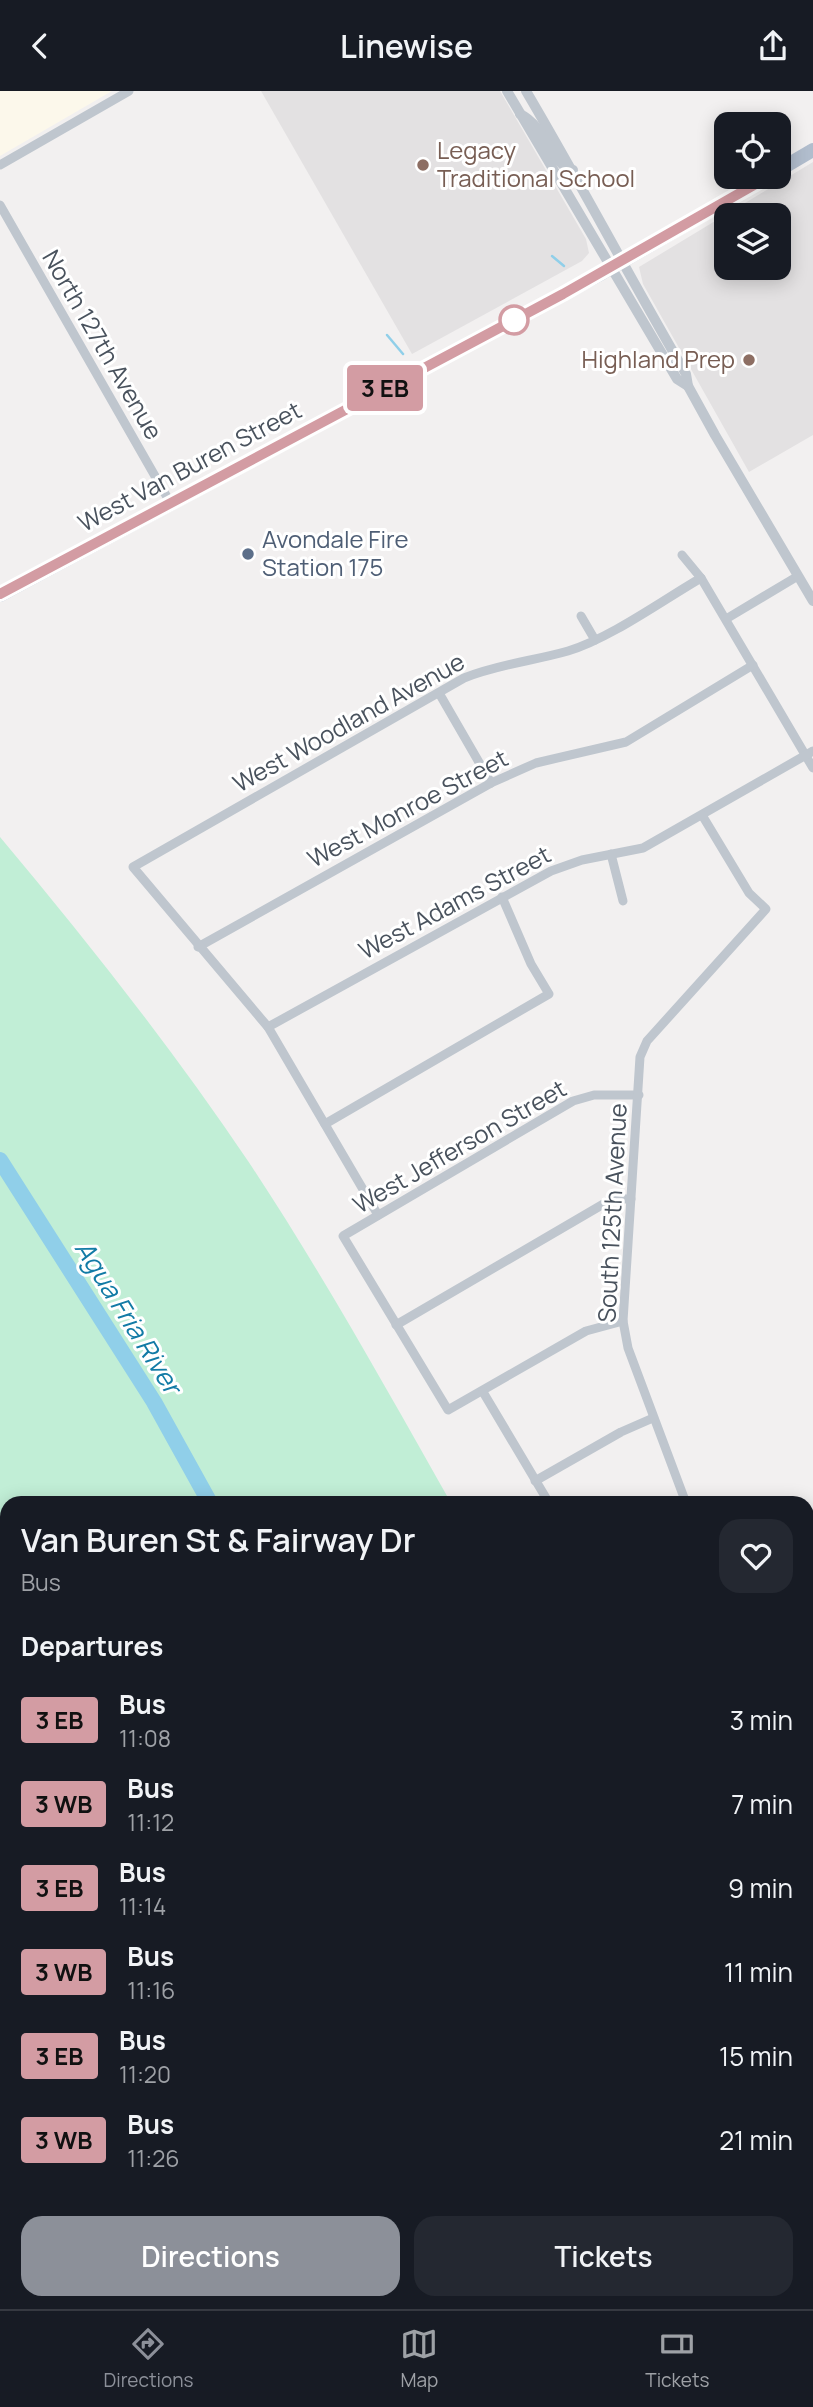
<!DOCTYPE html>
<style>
:root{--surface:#171b24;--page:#242831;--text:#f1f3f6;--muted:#9ea1a6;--line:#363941;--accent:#8c9099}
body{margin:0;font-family:Manrope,sans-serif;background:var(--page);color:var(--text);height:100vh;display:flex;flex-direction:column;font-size:26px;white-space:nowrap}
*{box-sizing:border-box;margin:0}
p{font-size:23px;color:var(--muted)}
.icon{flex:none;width:38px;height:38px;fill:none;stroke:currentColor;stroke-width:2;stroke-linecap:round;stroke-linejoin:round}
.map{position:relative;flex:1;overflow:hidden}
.panel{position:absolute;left:0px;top:1405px;width:814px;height:814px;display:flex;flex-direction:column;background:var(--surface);border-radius:21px 21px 0 0;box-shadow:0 4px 18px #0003}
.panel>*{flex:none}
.badge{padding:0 14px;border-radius:5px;font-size:24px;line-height:46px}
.controls{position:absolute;left:714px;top:21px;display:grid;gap:14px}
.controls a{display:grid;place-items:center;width:77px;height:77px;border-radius:14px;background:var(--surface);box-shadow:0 4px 18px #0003;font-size:35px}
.map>.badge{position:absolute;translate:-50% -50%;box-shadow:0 0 0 4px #fff}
h2{padding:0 21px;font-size:26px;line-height:63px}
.round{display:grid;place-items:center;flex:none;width:74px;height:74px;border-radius:21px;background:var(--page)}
.headline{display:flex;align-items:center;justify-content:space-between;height:119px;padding:0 21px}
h1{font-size:33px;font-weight:600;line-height:52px}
.button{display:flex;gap:14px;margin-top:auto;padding:14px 21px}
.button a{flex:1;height:80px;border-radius:21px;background:var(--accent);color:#fff;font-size:28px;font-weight:600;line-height:80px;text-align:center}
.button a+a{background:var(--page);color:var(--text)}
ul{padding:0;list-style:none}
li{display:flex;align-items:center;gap:21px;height:84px;padding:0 21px}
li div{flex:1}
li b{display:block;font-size:26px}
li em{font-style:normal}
li .badge{min-width:77px;font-weight:700;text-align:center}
header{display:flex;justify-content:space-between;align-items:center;height:91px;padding:0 21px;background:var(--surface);font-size:32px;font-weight:600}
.tabs{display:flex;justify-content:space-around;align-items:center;height:98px;border-top:2px solid var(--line);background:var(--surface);font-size:19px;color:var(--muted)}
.tabs a{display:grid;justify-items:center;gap:4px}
.tabs .selected{color:var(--accent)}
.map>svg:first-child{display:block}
.commercial{fill:#fcf8eb}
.education{fill:#e3e1e2;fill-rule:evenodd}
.green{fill:#c1eed6}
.water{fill:#90cfe9}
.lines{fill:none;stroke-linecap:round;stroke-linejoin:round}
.stream{stroke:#90cfe9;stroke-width:2.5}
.river{stroke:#90cfe9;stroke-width:16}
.minor{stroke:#bfc6ce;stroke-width:9}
.tertiary{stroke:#bfc6ce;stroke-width:10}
.primary{stroke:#b1bdcd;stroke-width:14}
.line-casing{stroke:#fff;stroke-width:16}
.line{stroke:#d39ca3;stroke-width:10}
.education-dot{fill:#8d6e63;stroke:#fff;stroke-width:2.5}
.stop-dot{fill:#fff;stroke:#d39ca3;stroke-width:3.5}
.service-dot{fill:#5c6f8a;stroke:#fff;stroke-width:2.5}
.labels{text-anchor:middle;stroke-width:6;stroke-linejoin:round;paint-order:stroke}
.education-label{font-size:24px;fill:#785e54;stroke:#fff;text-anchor:start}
.street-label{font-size:24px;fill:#49525d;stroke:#fff}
.service-label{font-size:24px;fill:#4e5e75;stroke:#fff;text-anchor:start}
.water-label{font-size:26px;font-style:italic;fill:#127ba6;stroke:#fff}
</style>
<header><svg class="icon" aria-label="back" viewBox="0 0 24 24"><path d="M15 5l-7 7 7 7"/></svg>Linewise<svg class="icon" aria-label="share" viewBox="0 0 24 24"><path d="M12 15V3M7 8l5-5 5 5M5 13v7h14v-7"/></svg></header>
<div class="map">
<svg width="813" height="2218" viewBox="0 0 813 2218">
<rect width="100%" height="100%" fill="#f2f0f0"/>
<g class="commercial">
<polygon points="0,0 112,0 0,65"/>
<polygon points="0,1572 7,1584 7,1616 0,1620"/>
<polygon points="7,1635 7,1773 0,1777 0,1639"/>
<polygon points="7,1776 7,1936 0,1940 0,1780"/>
<polygon points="7,2035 7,2117 0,2105 0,2039"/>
</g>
<g class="education">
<polygon points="261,0 500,0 586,148 589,162 582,170 412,263"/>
<path d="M813,71V344L749,381L643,193L639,176ZM726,124H779V177H726Z"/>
</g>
<g class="green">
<path d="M0,746C87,850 172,957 248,1070C321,1180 386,1297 451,1412H7V1507L0,1495Z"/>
<polygon points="807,2026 813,2037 813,2218 426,2218 423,2212 807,2212"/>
</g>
<polygon class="water" points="188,2212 360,2212 364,2218 191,2218"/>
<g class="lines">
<g class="stream">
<polyline points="552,165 564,175"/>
<polyline points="387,244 403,263"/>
<polyline points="0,1533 7,1545"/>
<polyline points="0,1632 7,1628"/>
<polyline points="401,2212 405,2218"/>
</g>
<g class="river">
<polyline points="0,1069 154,1311 210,1412"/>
<polyline points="678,2212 681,2218"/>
</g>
<g class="minor">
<polyline points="0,74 129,0"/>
<polyline points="0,114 171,413"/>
<polyline points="682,464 701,487 813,677"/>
<polyline points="581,525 595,549"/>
<polyline points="726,528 798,485"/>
<polyline points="439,602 491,692"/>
<polyline points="611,763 623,810"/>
<polyline points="198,856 491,692 536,672 626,651 753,574"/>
<polyline points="268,936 551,780 582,769 643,757 813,660"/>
<polyline points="325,1033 549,903 531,873 502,806"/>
<path d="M378,1124L268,936L133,776L464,587C499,573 533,570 568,560C609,548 663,509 701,487"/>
<polyline points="623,1230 586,1240 448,1319 343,1145 573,1010 594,1004 639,1004"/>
<polyline points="396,1234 612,1108 631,1108"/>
<polyline points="483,1301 549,1412"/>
<polyline points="535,1390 621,1341 653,1327"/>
<polyline points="686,1412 628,1257 623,1230 640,966 647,950 766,818 749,802 702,724"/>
<polyline points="807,1473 813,1470"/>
<polyline points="807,1565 813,1575"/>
<polyline points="807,1599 813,1596"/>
<polyline points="807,1718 813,1714"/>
<polyline points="807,1838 813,1834"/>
<polyline points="807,1929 813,1939"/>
<polyline points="0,2123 7,2135"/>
<polyline points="148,2212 151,2218"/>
<polyline points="0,2218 11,2212"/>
</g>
<g class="tertiary">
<polyline points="507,0 677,288 688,295"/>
<path d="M526,0C581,93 631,189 686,283L688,295L715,344L813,510"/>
<path d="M520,23C546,35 553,77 573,79"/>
</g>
<g class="primary">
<polyline points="779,79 813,59"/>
<polyline points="0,504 602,182 768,86"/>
</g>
</g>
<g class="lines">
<g class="line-casing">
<polyline id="line" points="0,503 563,203 768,86"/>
</g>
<use href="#line" class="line"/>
</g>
<g class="education-dot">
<circle cx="423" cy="74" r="7"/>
<circle cx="749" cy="269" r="7"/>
</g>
<circle class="stop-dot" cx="514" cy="229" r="14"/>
<circle class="service-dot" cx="248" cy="463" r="7"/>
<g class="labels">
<g class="education-label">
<text x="437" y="68">Legacy<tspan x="437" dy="28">Traditional School</tspan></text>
<text x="735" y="277" text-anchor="end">Highland Prep</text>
</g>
<g class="street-label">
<text transform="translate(102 254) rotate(60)" y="8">North 127th Avenue</text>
<text transform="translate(190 376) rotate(-28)" y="8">West Van Buren Street</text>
<text transform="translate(349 632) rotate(-29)" y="8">West Woodland Avenue</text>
<text transform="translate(408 718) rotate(-28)" y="8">West Monroe Street</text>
<text transform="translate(455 812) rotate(-28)" y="8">West Adams Street</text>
<text transform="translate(460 1056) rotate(-30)" y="8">West Jefferson Street</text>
<text transform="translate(613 1122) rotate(-87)" y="8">South 125th Avenue</text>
</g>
<g class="service-label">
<text x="262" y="457">Avondale Fire<tspan x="262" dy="28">Station 175</tspan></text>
</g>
<g class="water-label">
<text transform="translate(128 1226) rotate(58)" y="9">Agua Fria River</text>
</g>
</g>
</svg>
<div class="controls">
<a><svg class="icon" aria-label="locate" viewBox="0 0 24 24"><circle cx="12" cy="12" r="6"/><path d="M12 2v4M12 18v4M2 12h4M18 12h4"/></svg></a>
<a><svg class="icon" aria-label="layers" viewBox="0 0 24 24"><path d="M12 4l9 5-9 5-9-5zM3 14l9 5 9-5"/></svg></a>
</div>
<b class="badge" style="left:385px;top:297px;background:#d39ca3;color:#111">3 EB</b>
<section class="panel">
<div class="headline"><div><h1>Van Buren St &amp; Fairway Dr</h1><p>Bus</p></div><a class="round"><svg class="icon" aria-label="heart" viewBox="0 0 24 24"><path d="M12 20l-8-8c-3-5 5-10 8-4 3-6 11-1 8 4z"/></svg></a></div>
<h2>Departures</h2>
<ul>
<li><span class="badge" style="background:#d39ca3;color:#111">3 EB</span><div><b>Bus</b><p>11:08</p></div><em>3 min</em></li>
<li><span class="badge" style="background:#d39ca3;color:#111">3 WB</span><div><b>Bus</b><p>11:12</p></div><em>7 min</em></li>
<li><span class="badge" style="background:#d39ca3;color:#111">3 EB</span><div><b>Bus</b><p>11:14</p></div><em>9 min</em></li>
<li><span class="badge" style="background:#d39ca3;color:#111">3 WB</span><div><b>Bus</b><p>11:16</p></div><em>11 min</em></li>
<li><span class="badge" style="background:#d39ca3;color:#111">3 EB</span><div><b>Bus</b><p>11:20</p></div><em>15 min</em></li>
<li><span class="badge" style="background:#d39ca3;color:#111">3 WB</span><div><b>Bus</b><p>11:26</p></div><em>21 min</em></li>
</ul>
<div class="button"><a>Directions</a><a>Tickets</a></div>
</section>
</div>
<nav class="tabs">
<a class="selected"><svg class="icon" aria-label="directions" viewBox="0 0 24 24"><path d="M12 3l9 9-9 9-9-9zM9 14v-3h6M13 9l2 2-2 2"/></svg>Directions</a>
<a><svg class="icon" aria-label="map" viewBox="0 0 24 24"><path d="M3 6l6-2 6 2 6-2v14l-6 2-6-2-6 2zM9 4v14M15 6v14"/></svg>Map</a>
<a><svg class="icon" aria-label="tickets" viewBox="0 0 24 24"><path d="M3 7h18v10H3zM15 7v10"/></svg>Tickets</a>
</nav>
